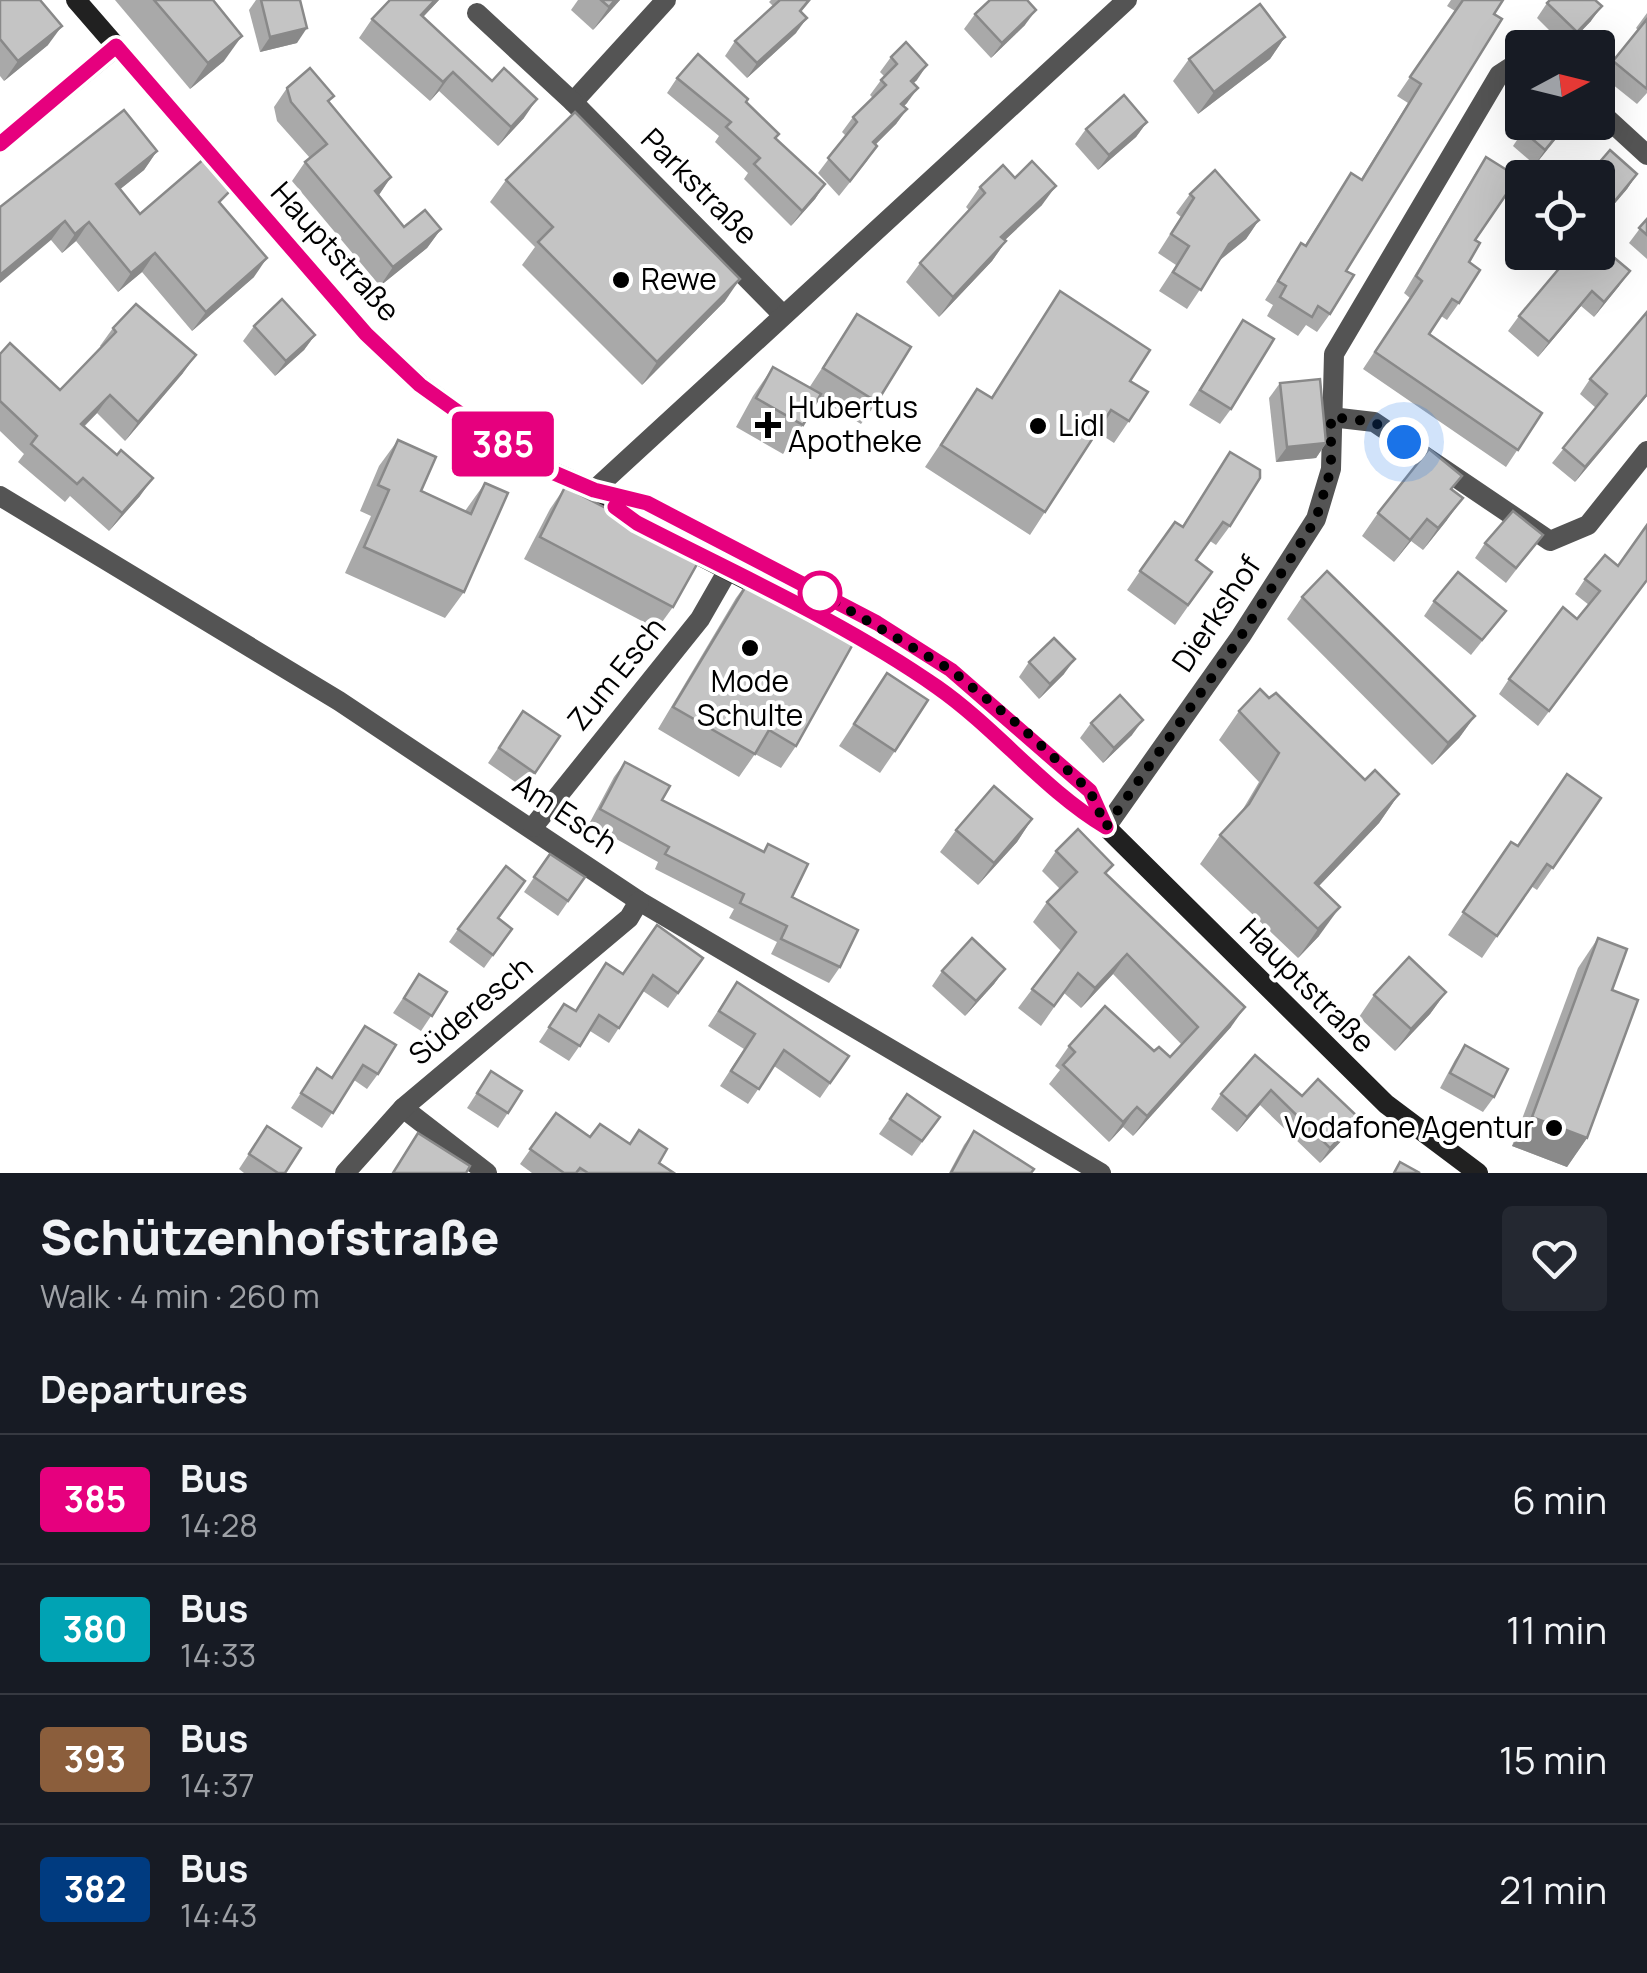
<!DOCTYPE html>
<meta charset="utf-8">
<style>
:root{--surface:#171b24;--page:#242831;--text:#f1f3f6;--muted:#9ea1a6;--line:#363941}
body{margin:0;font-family:Manrope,sans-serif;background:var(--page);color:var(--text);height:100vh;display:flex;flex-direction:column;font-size:38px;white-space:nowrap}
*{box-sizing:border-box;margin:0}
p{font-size:32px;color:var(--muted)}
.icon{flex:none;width:55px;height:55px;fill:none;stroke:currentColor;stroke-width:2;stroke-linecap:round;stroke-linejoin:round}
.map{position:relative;height:1173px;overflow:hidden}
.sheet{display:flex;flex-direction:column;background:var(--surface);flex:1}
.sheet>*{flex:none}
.badge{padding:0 20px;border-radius:8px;font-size:35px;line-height:65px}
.needle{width:65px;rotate:83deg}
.fabs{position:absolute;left:1505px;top:30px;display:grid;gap:20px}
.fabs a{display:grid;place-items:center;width:110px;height:110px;border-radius:10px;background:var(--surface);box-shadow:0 10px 40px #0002;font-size:50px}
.you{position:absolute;width:50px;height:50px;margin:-25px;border:8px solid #fff;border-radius:50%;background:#1a73e8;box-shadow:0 0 0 15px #1a73e833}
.map>.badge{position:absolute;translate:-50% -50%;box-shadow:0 0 0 5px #fff}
h2{padding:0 40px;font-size:38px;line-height:90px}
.round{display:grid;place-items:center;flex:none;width:105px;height:105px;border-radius:10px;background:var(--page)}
.summary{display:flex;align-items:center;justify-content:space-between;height:170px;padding:0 40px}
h1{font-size:48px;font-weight:800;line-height:75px}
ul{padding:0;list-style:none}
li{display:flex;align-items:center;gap:30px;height:130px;padding:0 40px;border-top:2px solid var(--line)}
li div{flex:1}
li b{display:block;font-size:38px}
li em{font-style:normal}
li .badge{min-width:110px;font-weight:700;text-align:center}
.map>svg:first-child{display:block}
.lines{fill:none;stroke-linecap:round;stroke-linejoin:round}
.street{stroke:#545454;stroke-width:20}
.secondary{stroke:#212121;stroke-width:20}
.wall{fill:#a9a9a9}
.shaded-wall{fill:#898989}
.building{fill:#c4c4c4;stroke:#898989;stroke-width:2.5}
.line-casing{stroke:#fff;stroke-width:22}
.line{stroke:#e6007e;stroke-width:15}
.walk{stroke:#000;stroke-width:10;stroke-dasharray:0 18}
.poi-dot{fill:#000;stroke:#fff;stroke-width:4}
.stop-dot{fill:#fff;stroke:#e6007e;stroke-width:5}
.labels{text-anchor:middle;stroke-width:8;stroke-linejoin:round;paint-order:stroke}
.street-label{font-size:30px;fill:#000;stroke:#fff}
.poi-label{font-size:30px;fill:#000;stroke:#fff;text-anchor:start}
</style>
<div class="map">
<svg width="1647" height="1173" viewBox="0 0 1647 1173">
<rect width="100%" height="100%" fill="#fff"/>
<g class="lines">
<g class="street">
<polyline points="666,0 573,102 782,314"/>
<polyline points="477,13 573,102"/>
<polyline points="1598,110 1647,155"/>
<polyline points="0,144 116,47"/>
<polyline points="1331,417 1374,422 1550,541 1588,525 1647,451"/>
<polyline points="594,490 1127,0"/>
<polyline points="0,496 339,701 639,901 1101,1173"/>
<polyline points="533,827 700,619 739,551"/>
<polyline points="1106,827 1241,636 1316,519 1331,469 1334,354 1499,75 1522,60"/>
<polyline points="403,1108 487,1173"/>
<polyline points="345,1173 403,1108 629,918 639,901"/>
</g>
<g class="secondary">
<polyline points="76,0 366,334 421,385 497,440 553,472 594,490 647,503 877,623 951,670 1090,791 1106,827"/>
<polyline points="600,495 637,523 770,592"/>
<path d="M836,626C896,657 957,697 1007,742C1040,772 1068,804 1106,827L1386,1104L1478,1173"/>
</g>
</g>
<g class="wall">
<polygon points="0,0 48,45 4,81 0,76"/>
<polygon points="115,0 213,0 224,61 190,89"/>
<polygon points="256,0 300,0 297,43 260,52 249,10"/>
<polygon points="390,0 439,0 423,17 524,118 498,146 439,91 430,101 359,38 372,19"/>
<polygon points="578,0 620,0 593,30 571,10"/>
<polygon points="771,0 811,0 801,12 796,33 747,78 725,56 735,41 773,6 769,2"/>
<polygon points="1451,0 1503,0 1346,271 1330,314 1317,332 1306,325 1298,336 1267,316 1273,305 1265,300 1301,243 1305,245 1351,173 1361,179 1408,103 1397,96 1455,11 1447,6"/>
<polygon points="1547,3 1591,21 1566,47 1537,18"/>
<polygon points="1647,13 1647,93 1637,104 1602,76 1638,30 1636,28"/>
<polygon points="975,14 1025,25 991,58 964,29"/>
<polygon points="1285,37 1270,59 1198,114 1173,81 1189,59"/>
<polygon points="891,57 917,80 913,83 907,103 904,106 907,109 896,124 876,144 867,161 839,196 818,173 846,136 842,132 853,117 873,98 870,95 884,76 880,72"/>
<polygon points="677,78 746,102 776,139 825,184 815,199 791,226 744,179 748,173 715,142 719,136 667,93"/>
<polygon points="287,88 330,103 391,177 379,195 404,227 441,229 427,248 380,286 292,181 305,162 310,158 277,121 274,107"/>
<polygon points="1147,122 1136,137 1098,170 1075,144 1086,129"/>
<polygon points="1568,122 1535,165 1513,146 1523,131"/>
<polygon points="157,151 144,170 120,189 140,214 222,205 254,277 192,331 142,272 118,292 76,241 62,253 51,240 0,207"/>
<polygon points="1486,157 1475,240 1459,303 1447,320 1441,316 1429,334 1542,413 1506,467 1363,369 1410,298 1404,293 1475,174"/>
<polygon points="1637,174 1627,189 1598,223 1598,178"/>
<polygon points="506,180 725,301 642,385 522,265 535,247 490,202"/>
<polygon points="980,187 1042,205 1005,240 1006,241 992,261 939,317 906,282 920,263 969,210 966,207"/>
<polygon points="1190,194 1259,220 1246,239 1219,261 1187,309 1159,291 1176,265 1158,253 1181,217 1176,213"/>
<polygon points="1647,219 1647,259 1629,243"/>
<polygon points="1573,252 1619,286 1594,317 1581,306 1538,357 1508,331 1519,316"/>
<polygon points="1060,291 1130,381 1129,421 1114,443 1097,432 1030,535 925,467 977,389 991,398"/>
<polygon points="857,314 877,402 861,424 818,398 803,425 783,454 736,427 753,396 773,367 809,388"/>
<polygon points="1243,320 1231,409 1220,424 1189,405"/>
<polygon points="254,326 315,335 304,350 275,376 243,341"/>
<polygon points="113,328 183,373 125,441 97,413 84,427 140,496 109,531 70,496 65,502 18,462 24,454 0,431 0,354 60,390 101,347 100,346"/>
<polygon points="1590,379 1647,396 1575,482 1552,463 1596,408 1580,394"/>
<polygon points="1280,383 1326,443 1316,458 1276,462 1269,398"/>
<polygon points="398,440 421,491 465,511 485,483 464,592 445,618 345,573 371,516 360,511 379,466"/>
<polygon points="1230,452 1230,526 1216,545 1210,541 1197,560 1212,572 1175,625 1127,590 1140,571 1182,527"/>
<polygon points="1462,476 1452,489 1447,520 1423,550 1411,541 1394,562 1362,536 1378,513"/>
<polygon points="565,487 673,607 657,629 524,559 550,509"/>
<polygon points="1543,535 1506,583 1475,558 1485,543"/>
<polygon points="1618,566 1647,581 1538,726 1499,694 1509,679 1577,619 1589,605 1575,594 1585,579"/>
<polygon points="752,576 796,746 781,768 755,754 739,777 658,729 736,598"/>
<polygon points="1302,597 1475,716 1459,738 1432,765 1287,619"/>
<polygon points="1434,601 1506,611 1471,655 1424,616"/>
<polygon points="1029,662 1064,674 1039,699 1019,677"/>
<polygon points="887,673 895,751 880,773 839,746"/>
<polygon points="523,711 560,736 524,788 488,763"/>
<polygon points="1239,711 1365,780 1399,794 1379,823 1318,887 1319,936 1298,958 1200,864 1220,835 1240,814 1259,782 1219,740"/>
<polygon points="1091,723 1132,735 1103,763 1080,738"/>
<polygon points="625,762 662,800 763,852 768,844 792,897 840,967 829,983 771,954 777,942 729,918 734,909 655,869 658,862 589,824 614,777"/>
<polygon points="1601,798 1537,890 1531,886 1482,958 1448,935 1511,842 1518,846"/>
<polygon points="1032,819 1017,842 978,885 940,852 956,830"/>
<polygon points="1056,851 1106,874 1231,1027 1133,1136 1123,1127 1109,1142 1049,1084 1060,1070 1055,1066 1069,1046 1154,1051 1170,1057 1182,1045 1113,974 1081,1008 1064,993 1041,1026 1018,1008 1061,951 1033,922 1047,902 1060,889 1042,871"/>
<polygon points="550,854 585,877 558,916 524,892"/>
<polygon points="498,918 512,929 484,968 449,942 458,929"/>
<polygon points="1598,938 1612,990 1587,1138 1567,1167 1512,1146 1578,968"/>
<polygon points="703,958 668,1008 643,991 609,1043 590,1031 569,1061 539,1042 564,1004 575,1011 623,974"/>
<polygon points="1005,969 994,984 965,1016 932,986 942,971"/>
<polygon points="419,974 447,992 421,1031 393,1013"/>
<polygon points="737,982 849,1056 820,1098 774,1066 748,1104 720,1086 744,1049 708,1026"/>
<polygon points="1446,992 1430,1014 1395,1051 1359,1017 1374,995"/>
<polygon points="365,1026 378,1074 367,1089 354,1080 322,1128 291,1108 317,1068 331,1078"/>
<polygon points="1465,1045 1494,1097 1483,1112 1440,1088 1455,1060"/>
<polygon points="1255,1055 1302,1096 1359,1118 1348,1134 1320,1163 1260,1105 1237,1132 1211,1109 1221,1094"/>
<polygon points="491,1071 522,1091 498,1128 467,1108"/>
<polygon points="907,1094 940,1117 912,1156 879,1134"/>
<polygon points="556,1113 590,1137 659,1163 674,1173 532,1173 520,1164"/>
<polygon points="267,1126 285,1173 244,1173 239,1169"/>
<polygon points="974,1131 1031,1173 949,1173 964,1145"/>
</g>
<g class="shaded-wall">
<polygon points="435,0 439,0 407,34 421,15"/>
<polygon points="615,0 620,0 593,30 609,7"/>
<polygon points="1602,6 1591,21 1566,47 1577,32"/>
<polygon points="1036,10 1025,25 991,58 1002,43"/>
<polygon points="807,18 796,33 747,78 757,63"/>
<polygon points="62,26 48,45 4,81 18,61"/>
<polygon points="307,28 297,43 260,52 270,37"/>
<polygon points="242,36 224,61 190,89 208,63"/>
<polygon points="1285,37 1270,59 1198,114 1214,92"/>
<polygon points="927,65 917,80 900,96 911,81"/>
<polygon points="453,72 439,91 430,101 443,82"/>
<polygon points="918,88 907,103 891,119 901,104"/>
<polygon points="537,99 524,118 498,146 511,127"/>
<polygon points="907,109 896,124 863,157 873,142"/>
<polygon points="1147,122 1136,137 1098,170 1109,155"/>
<polygon points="1568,122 1560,134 1535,165 1545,150"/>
<polygon points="157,151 144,170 103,203 116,184"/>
<polygon points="1637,174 1627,189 1598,223 1609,208"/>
<polygon points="391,177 378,196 375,191"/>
<polygon points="825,184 815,199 791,226 802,211"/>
<polygon points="1056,186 1042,205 988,256 1001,237"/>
<polygon points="1259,220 1246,239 1216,263 1229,244"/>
<polygon points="65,221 51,240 0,283 0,275"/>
<polygon points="89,222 76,241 62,253 75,234"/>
<polygon points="441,229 427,248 380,286 393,267"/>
<polygon points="1006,241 992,261 939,317 953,297"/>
<polygon points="155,253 142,272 118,292 131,273"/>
<polygon points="267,258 254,277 192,331 206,312"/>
<polygon points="1630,271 1619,286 1594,317 1604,302"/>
<polygon points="740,279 725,301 642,385 657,362"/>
<polygon points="1592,291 1581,306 1538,357 1549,342"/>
<polygon points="315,335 304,350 275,376 286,361"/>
<polygon points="196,355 183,373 125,441 138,422"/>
<polygon points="1647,394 1647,396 1575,482 1585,467"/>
<polygon points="110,395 97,413 68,442 81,424"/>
<polygon points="1326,443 1316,458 1276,462 1287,447"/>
<polygon points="153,478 140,496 109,531 122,513"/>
<polygon points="1463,498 1447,520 1423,550 1438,528"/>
<polygon points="1427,519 1411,541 1394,562 1410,540"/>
<polygon points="1075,659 1064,674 1039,699 1050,684"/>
<polygon points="1475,716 1459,738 1432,765 1448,743"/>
<polygon points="1143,720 1132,735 1103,763 1114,748"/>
<polygon points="1399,794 1379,823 1294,912 1315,883"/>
<polygon points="1032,819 1017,842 978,885 994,863"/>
<polygon points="1340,907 1319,936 1298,958 1318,929"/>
<polygon points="1127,954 1113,974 1081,1008 1095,988"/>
<polygon points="1005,969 994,984 965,1016 976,1001"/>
<polygon points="1446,992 1430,1014 1395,1051 1411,1029"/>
<polygon points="1245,1007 1231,1027 1133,1136 1147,1116"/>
<polygon points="1271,1090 1260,1105 1237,1132 1247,1117"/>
<polygon points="1137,1107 1123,1127 1109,1142 1123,1122"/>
<polygon points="1532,1117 1587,1138 1567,1167 1512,1146"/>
<polygon points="1359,1118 1348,1134 1320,1163 1330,1148"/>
</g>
<g class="building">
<polygon points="0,0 40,0 62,26 18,61 0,39"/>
<polygon points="154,0 213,0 242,36 208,63"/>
<polygon points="261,0 300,0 307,28 270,37"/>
<polygon points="390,0 435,0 421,15 492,81 504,68 537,99 511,127 453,72 443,82 372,19"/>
<polygon points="601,0 615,0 609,7"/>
<polygon points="780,0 809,0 800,11 807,18 757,63 735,41"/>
<polygon points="990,0 1027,0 1036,10 1002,43 975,14"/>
<polygon points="1463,0 1503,0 1494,14 1502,19 1346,271 1354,275 1330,314 1318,306 1312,317 1280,297 1286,286 1278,281 1301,243 1306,246 1351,173 1362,180 1421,84 1410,77"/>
<polygon points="1550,0 1595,0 1602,6 1577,32 1547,3"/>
<polygon points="1260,4 1285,37 1214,92 1189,59"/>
<polygon points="1647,19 1647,89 1613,61"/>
<polygon points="906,42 927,65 911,81 918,88 901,104 907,109 873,142 877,146 850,181 828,158 857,122 853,117 886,85 881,80 897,64 891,57"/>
<polygon points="698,54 748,99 746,102 779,134 775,138 825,184 802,211 754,164 760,158 726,127 731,122 677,78"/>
<polygon points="310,68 334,96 328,101 391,177 375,191 404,227 425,210 441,229 393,267 305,162 327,144 291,102 287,88"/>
<polygon points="1124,95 1147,122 1109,155 1086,129"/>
<polygon points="124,110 157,151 116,184 140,214 205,158 232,189 219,202 267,258 206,312 155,253 131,273 89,222 75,234 65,221 0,275 0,207"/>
<polygon points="575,112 740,279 657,362 538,242 553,227 506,180"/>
<polygon points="1530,122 1568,122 1545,150 1523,131"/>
<polygon points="1610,150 1637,174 1609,208 1598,199 1598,178 1586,178"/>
<polygon points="1486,157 1518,177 1475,240 1480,243 1469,262 1480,270 1459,303 1452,299 1429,334 1542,413 1518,450 1375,352 1422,281 1416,276"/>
<polygon points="1032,161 1056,186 1001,237 1006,241 953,297 920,263 985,193 980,187 1003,165 1015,178"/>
<polygon points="1215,170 1259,220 1229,244 1201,290 1173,272 1189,246 1171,234 1194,198 1190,194"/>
<polygon points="1647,219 1647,235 1639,228"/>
<polygon points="1598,244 1630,271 1604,302 1592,291 1549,342 1519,316 1573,252 1598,252"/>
<polygon points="1060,291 1150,350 1130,381 1148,392 1129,421 1111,410 1045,512 941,445 977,389 992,398"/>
<polygon points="282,299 315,335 286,361 254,326"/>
<polygon points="136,304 196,355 138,422 110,395 81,424 117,455 121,450 153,478 122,513 83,478 77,484 31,444 37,436 0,401 0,354 10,343 60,390 116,332 113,328"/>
<polygon points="1647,312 1647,394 1585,467 1563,448 1607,394 1590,379"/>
<polygon points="857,314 911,347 877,402 823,368"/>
<polygon points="1243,320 1274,339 1231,409 1200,390"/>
<polygon points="773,367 821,394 803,425 756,398"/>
<polygon points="1320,379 1326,443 1287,447 1280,383"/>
<polygon points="398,440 436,457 421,491 471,514 485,483 508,493 464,592 364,547 389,490 378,485"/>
<polygon points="1429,449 1462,476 1451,489 1463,498 1438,528 1427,519 1410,540 1378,513"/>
<polygon points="1230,452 1260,470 1260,478 1230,526 1223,522 1196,560 1212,572 1188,605 1140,571 1175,522 1183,527"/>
<polygon points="565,487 701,557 673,607 540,537"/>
<polygon points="1513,511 1543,535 1516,568 1485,543"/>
<polygon points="1647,525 1647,580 1549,711 1509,679 1563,607 1577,619 1600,591 1585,579 1605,555 1618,566"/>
<polygon points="1327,571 1475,716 1448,743 1302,597"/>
<polygon points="1458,572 1506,611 1482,640 1434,601"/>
<polygon points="752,576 858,635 796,746 769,730 755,754 673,707"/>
<polygon points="1054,638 1075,659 1050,684 1029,662"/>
<polygon points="887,673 928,700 895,751 854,724"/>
<polygon points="1260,689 1269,698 1276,693 1365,780 1375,770 1399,794 1315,883 1340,907 1318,929 1220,835 1249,804 1279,753 1239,711"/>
<polygon points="1120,695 1143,720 1114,748 1091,723"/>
<polygon points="523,711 560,736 535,773 499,748"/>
<polygon points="625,762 670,786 662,800 764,852 768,844 808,864 792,897 858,930 840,967 781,939 787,926 740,903 744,894 665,854 669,847 600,809"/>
<polygon points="1567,774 1601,798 1553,868 1547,864 1497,936 1463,912 1511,842 1518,846"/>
<polygon points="994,786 1032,819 994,863 956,830"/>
<polygon points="1078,829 1113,865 1105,873 1245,1007 1147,1116 1137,1107 1123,1122 1063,1065 1075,1052 1069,1046 1105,1006 1154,1051 1159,1047 1170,1057 1198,1027 1127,954 1095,988 1078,973 1054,1006 1032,989 1076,932 1047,902 1077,872 1056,851"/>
<polygon points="550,854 585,877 568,901 534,877"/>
<polygon points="506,866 525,881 498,918 512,929 493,955 458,929"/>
<polygon points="657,925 703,958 678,993 653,975 619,1028 599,1015 580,1046 549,1027 564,1004 576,1011 606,963 623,974"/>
<polygon points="972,938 1005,969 976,1001 942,971"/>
<polygon points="1598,938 1627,949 1612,990 1638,1000 1587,1138 1532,1117"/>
<polygon points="1409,957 1446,992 1411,1029 1374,995"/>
<polygon points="419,974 447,992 432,1016 404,998"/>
<polygon points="737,982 849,1056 830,1083 784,1050 759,1089 731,1071 755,1034 719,1011"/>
<polygon points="365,1026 396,1045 378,1074 363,1065 333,1113 301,1093 317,1068 332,1078"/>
<polygon points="1465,1045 1508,1069 1494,1097 1450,1073"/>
<polygon points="1255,1055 1302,1096 1318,1079 1359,1118 1330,1148 1271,1090 1247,1117 1221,1094"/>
<polygon points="491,1071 522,1091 508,1113 477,1093"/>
<polygon points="907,1094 940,1117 922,1141 890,1119"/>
<polygon points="556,1113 590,1137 600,1124 630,1144 639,1130 667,1149 659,1163 674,1173 588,1173 580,1168 576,1173 564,1173 530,1149"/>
<polygon points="267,1126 301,1148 285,1173 278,1173 249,1154"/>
<polygon points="974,1131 1034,1169 1031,1173 951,1173"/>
<polygon points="418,1133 470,1166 466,1173 393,1173"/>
<polygon points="1400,1162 1420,1173 1394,1173"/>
</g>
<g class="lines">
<g class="line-casing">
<path id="line" d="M0,144L116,46L366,334L420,385L497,440L552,472L594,490L647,503L877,623L951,670L1090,791L1106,827C1044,790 997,729 937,687C844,622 738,575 637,523L615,507"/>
</g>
<use href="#line" class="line"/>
<polyline class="walk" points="820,593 951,670 1020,726 1090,791 1106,827 1241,636 1316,519 1331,469 1331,417 1374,422 1404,442"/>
</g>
<g class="poi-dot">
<circle cx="621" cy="280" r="10"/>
<path d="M763 410h10v10h10v10h-10v10h-10v-10h-10v-10h10z"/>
<circle cx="1038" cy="426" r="10"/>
<circle cx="750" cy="648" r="10"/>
<circle cx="1554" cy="1128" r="10"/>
</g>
<circle class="stop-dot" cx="820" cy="593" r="20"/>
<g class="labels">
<g class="street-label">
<text transform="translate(699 187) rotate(45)" y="10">Parkstraße</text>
<text transform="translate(335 252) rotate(48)" y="10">Hauptstraße</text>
<text transform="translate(1217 614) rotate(-56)" y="10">Dierkshof</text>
<text transform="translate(617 674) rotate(-51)" y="10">Zum Esch</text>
<text transform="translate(565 814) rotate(34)" y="10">Am Esch</text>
<text transform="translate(1307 986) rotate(45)" y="10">Hauptstraße</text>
<text transform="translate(471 1011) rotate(-40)" y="10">Süderesch</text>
</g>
<g class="poi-label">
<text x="641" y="290">Rewe</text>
<text x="788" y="418">Hubertus<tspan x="788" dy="34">Apotheke</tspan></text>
<text x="1058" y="436">Lidl</text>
<text x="750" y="692" text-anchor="middle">Mode<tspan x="750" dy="34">Schulte</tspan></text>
<text x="1534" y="1138" text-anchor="end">Vodafone Agentur</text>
</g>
</g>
</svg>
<div class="fabs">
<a><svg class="needle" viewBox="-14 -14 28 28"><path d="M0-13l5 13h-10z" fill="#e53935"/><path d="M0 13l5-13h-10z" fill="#9ea1a6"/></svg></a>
<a><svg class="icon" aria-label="locate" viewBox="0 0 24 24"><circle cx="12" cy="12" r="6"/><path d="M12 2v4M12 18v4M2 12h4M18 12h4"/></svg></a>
</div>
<div class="you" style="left:1404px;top:442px"></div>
<b class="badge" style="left:503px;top:444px;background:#e6007e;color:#fff">385</b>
</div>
<section class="sheet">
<div class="summary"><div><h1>Schützenhofstraße</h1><p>Walk · 4 min · 260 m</p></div><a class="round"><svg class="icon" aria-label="heart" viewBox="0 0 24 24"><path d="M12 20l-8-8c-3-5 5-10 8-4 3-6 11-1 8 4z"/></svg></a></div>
<h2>Departures</h2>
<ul>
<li><span class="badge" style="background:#e6007e;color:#fff">385</span><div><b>Bus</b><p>14:28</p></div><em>6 min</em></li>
<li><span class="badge" style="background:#00a3b4;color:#fff">380</span><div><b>Bus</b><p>14:33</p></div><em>11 min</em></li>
<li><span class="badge" style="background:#8b5e3c;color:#fff">393</span><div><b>Bus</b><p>14:37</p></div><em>15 min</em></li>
<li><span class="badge" style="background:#003b80;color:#fff">382</span><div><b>Bus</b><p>14:43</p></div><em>21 min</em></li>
</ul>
</section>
